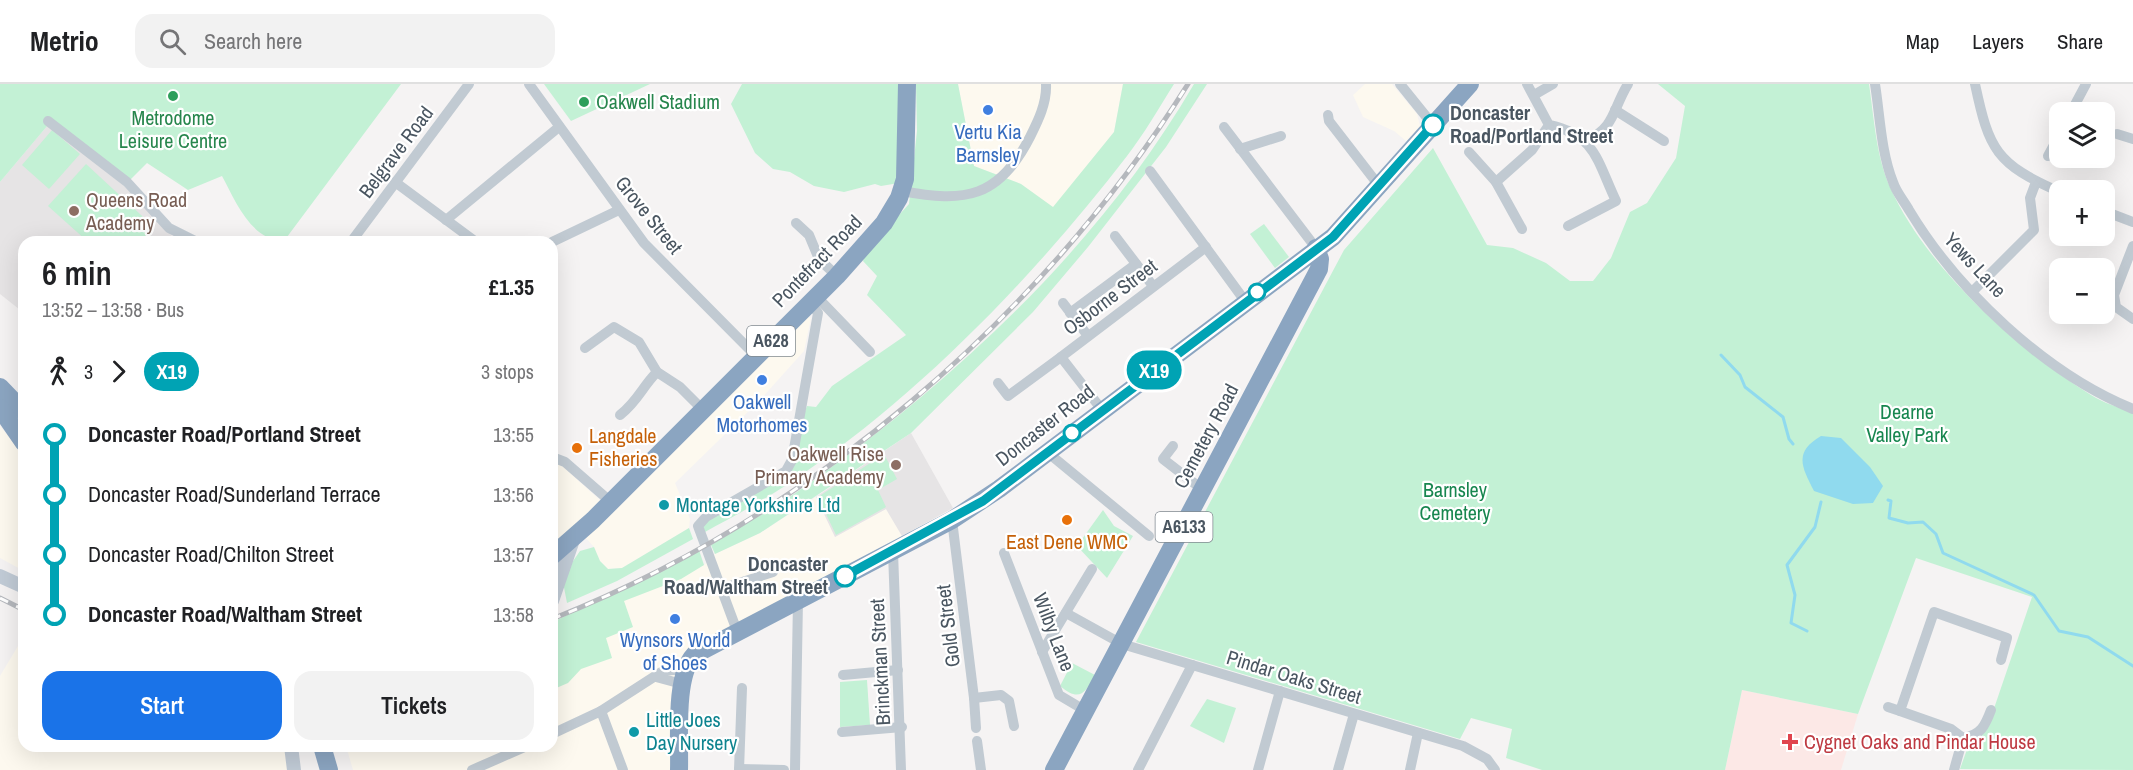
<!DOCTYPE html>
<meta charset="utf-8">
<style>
:root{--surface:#fff;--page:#f2f2f2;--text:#202124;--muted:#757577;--line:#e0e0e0;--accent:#1a73e8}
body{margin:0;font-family:"Archivo Narrow",sans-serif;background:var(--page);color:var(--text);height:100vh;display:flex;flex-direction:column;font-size:22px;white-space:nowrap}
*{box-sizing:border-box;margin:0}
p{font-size:20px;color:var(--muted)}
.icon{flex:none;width:33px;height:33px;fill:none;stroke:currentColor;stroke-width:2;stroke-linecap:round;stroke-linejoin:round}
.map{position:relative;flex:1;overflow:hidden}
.drawer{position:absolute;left:18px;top:152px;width:540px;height:516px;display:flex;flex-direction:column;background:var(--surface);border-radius:18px;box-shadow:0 6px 24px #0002}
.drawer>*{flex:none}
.badge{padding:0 12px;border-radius:20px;font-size:21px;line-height:39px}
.tools{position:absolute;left:2049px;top:18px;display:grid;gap:12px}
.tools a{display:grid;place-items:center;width:66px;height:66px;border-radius:12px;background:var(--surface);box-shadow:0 6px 24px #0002;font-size:30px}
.map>.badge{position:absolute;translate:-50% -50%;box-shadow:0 0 0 3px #fff}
.legs{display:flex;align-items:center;gap:9px;height:66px;padding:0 24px;font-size:20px}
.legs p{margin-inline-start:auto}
.head{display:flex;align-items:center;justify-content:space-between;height:102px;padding:0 24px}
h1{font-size:33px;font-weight:600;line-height:45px}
.action{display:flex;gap:12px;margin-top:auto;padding:12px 24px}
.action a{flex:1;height:69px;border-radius:18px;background:var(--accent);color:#fff;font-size:24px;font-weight:600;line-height:69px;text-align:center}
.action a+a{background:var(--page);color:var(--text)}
ul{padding:0 24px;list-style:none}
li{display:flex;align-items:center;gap:21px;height:60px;font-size:22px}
li i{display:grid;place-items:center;width:9px;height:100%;margin:0 8px;background:currentColor}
li i::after{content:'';width:15px;height:15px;margin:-8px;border:4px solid;border-radius:50%;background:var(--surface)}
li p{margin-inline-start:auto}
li:first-child i{background:linear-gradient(#0000 50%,currentColor 0)}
li:last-child i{background:linear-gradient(currentColor 50%,#0000 0)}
header{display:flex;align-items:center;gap:36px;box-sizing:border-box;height:84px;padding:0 30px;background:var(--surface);border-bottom:2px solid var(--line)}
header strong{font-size:28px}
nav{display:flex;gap:33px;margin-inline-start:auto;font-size:21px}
.search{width:420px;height:54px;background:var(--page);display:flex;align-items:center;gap:15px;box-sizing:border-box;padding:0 21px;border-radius:18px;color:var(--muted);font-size:22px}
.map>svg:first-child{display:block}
.commercial{fill:#fdf9ef}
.education{fill:#e6e4e5}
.medical{fill:#fce8e6}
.green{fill:#c3f1d5}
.water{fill:#90daee}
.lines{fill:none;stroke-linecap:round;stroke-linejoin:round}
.stream{stroke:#90daee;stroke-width:3}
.street{stroke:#c1cad2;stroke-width:10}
.secondary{stroke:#c1cbd6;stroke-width:14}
.highway{stroke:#8ba5c1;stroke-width:18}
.rail-casing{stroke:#b5b8bd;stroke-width:5}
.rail{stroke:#fff;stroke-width:3;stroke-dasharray:9;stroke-linecap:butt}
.line-1-casing{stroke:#fff;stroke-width:14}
.line-1{stroke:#00a3b4;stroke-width:9}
.leisure-dot{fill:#2e9e5b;stroke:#fff;stroke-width:2}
.shop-dot{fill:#3f7fe0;stroke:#fff;stroke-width:2}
.stop-1-dot{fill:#fff;stroke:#00a3b4;stroke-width:3}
.education-dot{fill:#8d6e63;stroke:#fff;stroke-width:2}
.food-dot{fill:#e8710a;stroke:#fff;stroke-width:2}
.culture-dot{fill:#0f9aa8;stroke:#fff;stroke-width:2}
.health-dot{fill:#e0444e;stroke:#fff;stroke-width:2}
.labels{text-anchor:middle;stroke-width:4.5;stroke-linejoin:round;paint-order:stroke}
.shield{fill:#fff;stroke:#808990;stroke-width:1.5}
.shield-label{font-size:18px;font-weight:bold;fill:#4a5661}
.leisure-label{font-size:20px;fill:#27864d;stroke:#fff;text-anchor:start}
.stop-label{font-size:20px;font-weight:bold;fill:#4a5661;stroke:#fff;text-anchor:start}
.shop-label{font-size:20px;fill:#366cbe;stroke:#fff}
.street-label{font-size:20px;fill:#4a5661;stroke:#fff}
.education-label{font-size:20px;fill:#785e54;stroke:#fff;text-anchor:start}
.park-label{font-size:20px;fill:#17864f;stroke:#fff}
.food-label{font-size:20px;fill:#c56008;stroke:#fff;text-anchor:start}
.culture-label{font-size:20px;fill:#0d838f;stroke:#fff;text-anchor:start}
.health-label{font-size:20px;fill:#be3a42;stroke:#fff;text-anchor:start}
</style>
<header>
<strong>Metrio</strong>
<div class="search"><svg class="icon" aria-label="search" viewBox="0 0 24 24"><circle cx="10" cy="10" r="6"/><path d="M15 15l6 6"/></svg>Search here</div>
<nav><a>Map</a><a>Layers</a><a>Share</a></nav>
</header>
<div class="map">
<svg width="2133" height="686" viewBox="0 0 2133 686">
<rect width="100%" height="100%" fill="#f5f3f3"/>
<g class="commercial">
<polygon points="958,0 1123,0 1114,48 1053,124 1021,100 974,82"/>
<polygon points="1365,0 1392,0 1417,30 1420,42 1406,57 1394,47 1363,33 1353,11"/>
<polygon points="808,233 811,234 804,267 759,317 675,399 690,435 689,444 622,484 608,485 600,477 594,463 585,453"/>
<polygon points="0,342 24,371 24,487 0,474"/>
<polygon points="552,373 601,417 558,457 552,438"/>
<polygon points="816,413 835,453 886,425 902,452 689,565 678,578 675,686 353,686 346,662 552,662 552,538 704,481 715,470 760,449"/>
<polygon points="24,552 24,662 287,662 290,686 0,686 0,592"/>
</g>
<g class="education">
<polygon points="48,41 123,101 173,153 170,158 24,158 24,229 0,210 0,98"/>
<polygon points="911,349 953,424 902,452 886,425 835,453 816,413"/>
</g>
<polygon class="medical" points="1742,606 1858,630 1841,686 1725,686"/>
<g class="green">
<path d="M0,0H401L284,157C251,157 235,116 222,92L188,106L147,79L129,97L48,41L0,98Z"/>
<polygon points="544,0 650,0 571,37"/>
<polygon points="742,0 898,0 899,99 881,102 875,100 844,108 814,102 790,88 773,85 755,69 731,20"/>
<path d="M916,0H958L974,82L1021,100L1053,123L1114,48L1123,0H1174C1159,24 1144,50 1127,72C1033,194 916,315 788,400C761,418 732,433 705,448L702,443L706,437L780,395L807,322L816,323L832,302L906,251L867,211L877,192L863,177L868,165L909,120L917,47Z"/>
<path d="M1194,0H1207L1166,63L1088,163L1033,228L911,349L760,449L715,470L711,461C745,440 781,420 814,396C963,289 1101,159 1194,0Z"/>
<path d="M1658,0H1869C1874,33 1876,72 1890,103C1926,184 2017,265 2091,311C2103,319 2119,323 2133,329V686L1960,685L1970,657L1988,642L2032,513L1916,474L1858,630L1742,606L1725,686H1542L1506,674L1512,645L1471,634L1460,655L1136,558L1344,166L1433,64L1487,161L1513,164L1546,179L1570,197H1593L1611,174L1630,128L1647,119L1676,74L1685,22Z"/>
<polygon points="52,46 80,70 49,105 22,81"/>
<polygon points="86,80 154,143 141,157 87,157 48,122"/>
<polygon points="1264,140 1289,173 1275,184 1250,150"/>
<polygon points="884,370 897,395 878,406 886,423 836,451 818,413"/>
<polygon points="1103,426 1114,442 1133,452 1107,494 1077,462"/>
<polygon points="689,444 693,455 617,497 567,519 562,493 580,467 594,463 600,477 608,485 622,484"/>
<polygon points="699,466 704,481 681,495 624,517 633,543 606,554 612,574 581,585 568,599 554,605 552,546 555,537"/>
<path d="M1072,579L1095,591C1085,610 1079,618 1060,602Z"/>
<polygon points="867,596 870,641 840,643 840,598"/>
<polygon points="1207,615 1236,624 1224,659 1190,642"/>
</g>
<path class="water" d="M1821,352L1841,354L1870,383L1883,402L1873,419L1853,420L1814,407C1801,382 1794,368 1821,352Z"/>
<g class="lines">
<g class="stream">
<polyline points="1721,271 1740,291 1745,303 1783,333 1789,355 1793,360"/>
<polyline points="1888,416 1891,417 1889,434 1908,439 1923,438 1936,450 1943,469 2034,511 2059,547 2088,553 2133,582"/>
<polyline points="1807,547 1791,539 1795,511 1787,481 1815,443 1821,418"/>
</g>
<g class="street">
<polyline points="529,0 644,159 756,272"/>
<polyline points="1400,0 1433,41"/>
<path d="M1527,0L1549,41C1596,51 1597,77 1616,117L1568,142"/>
<path d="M1875,0C1880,32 1881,68 1893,98C1896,108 1904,117 1909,126C1957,206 2046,290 2133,325"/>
<path d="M1975,0C1989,66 1996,80 2060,108"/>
<polyline points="1534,11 1553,0"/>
<polyline points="1615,26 1664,57"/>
<polyline points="2071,28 2086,0"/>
<polyline points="1328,31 1329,37 1380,103"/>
<polyline points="48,37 127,98 169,144 197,158"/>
<polyline points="1224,43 1316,164"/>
<polyline points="2117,50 2133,55"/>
<path d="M1587,56C1615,44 1613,24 1628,0"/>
<polyline points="1240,65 1281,52"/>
<polyline points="1469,68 1496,98 1522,145"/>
<polyline points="2048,72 2060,50"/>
<polyline points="1150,87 1245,217"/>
<polyline points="395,98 476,158"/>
<polyline points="1496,98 1532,66 1549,41"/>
<path d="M902,107C965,119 999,114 1030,53C1038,37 1047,19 1046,0"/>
<polyline points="2104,127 2133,138"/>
<polyline points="446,136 559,43"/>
<polyline points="796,139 809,151 819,175 837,192"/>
<polyline points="1115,152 1153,202"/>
<polyline points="351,158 469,0"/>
<polyline points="552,158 619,126"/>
<polyline points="2133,162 2114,211 2116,223 2133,235"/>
<polyline points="1972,208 2034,146 2030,114 2036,98"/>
<polyline points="816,212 870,268"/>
<polyline points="1063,219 1088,252"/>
<polyline points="1070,229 1136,180"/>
<polyline points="585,264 614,243 639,258 657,288 680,303 702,325"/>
<polyline points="998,299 1008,312 1061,273"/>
<polyline points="1102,326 1061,273 1206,163"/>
<path d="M620,331C638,317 642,303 657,288"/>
<polyline points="1173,362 1163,375 1203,406"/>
<polyline points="1047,368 1149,452"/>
<polyline points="552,373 565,378 611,418"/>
<polyline points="952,436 974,614 976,644"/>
<polyline points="893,468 901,686"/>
<polyline points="1004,469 1059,611 1086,627"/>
<polyline points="721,505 773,488"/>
<polyline points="1066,529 1122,560 1463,662 1487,675 1495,686"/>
<polyline points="737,547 698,442 706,433 786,387 792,376 818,229 810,218"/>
<polyline points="1042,568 1092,485"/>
<polyline points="843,591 898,586"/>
<polyline points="656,593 682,600"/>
<polyline points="974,614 1001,611 1009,617 1014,642"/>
<polyline points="1888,623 1900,627"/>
<path d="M1991,626C1985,642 1981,651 1963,654L1951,645L1900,627L1934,528L2007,554L2001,576"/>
<polyline points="601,627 623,686"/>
<polyline points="842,648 902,643"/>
<polyline points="552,650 601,627 663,587 685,585"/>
<polyline points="977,657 981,686"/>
<polyline points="739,685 784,686"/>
<polyline points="472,686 527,662"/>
<polyline points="739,686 742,604"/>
<polyline points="795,686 798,516"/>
<polyline points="1138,686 1192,581"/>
<polyline points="1258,686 1280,607"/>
<polyline points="1338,686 1354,630"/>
<polyline points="1410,686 1418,649"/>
<polyline points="1954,686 1963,654"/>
</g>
<g class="secondary">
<polyline points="0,492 24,503"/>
<polyline points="552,517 573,456"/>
<polyline points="291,662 294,686"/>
</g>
<g class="highway">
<polyline points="0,303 24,328"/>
<polyline points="0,324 24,359"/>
<polyline points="552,472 593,436 837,192 884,139 899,114 905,95 907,0"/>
<polyline points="322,662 329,686"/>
<path d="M679,686C680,656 674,593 694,571L952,436L999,405L1333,153L1470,0"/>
<polyline points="1054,686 1319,185 1320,175 1316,164"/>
</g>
<g class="rail-casing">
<g id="rail">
<polyline points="0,514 24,526"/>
<path d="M552,535C810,433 1041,234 1188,0"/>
</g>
</g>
<use href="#rail" class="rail"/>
</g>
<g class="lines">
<g class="line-1-casing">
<polyline id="line-1" points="845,492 983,417 1333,153 1433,41"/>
</g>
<use href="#line-1" class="line-1"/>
</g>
<g class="leisure-dot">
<circle cx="173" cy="12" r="6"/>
<circle cx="584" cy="18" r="6"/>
</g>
<g class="shop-dot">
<circle cx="988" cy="26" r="6"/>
<circle cx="762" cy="296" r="6"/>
<circle cx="675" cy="535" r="6"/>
</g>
<g class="stop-1-dot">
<circle cx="1433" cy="41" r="10"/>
<circle cx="1257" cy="208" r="8"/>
<circle cx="1072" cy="349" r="8"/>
<circle cx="845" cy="492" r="10"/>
</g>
<g class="education-dot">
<circle cx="74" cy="127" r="6"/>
<circle cx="896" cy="381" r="6"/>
</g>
<g class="food-dot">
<circle cx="577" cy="364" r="6"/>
<circle cx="1067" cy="436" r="6"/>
</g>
<g class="culture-dot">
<circle cx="664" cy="421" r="6"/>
<circle cx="634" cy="648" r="6"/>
</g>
<path class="health-dot" d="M1787 649h6v6h6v6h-6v6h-6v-6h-6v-6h6z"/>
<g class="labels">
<g class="shield">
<rect x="747" y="242" width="48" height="30" rx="4.5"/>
<rect x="1155.5" y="428" width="57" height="30" rx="4.5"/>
</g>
<g class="shield-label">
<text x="771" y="263">A628</text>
<text x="1184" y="449">A6133</text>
</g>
<g class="leisure-label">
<text x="596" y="25">Oakwell Stadium</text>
<text x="173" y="41" text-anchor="middle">Metrodome<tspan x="173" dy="23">Leisure Centre</tspan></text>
</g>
<g class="stop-label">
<text x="1450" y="36">Doncaster<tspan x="1450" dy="23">Road/Portland Street</tspan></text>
<text x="828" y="487" text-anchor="end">Doncaster<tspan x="828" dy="23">Road/Waltham Street</tspan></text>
</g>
<g class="shop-label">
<text x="988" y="55">Vertu Kia<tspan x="988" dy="23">Barnsley</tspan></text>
<text x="762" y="325">Oakwell<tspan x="762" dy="23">Motorhomes</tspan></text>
<text x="675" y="563">Wynsors World<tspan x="675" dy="23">of Shoes</tspan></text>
</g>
<g class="street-label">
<text transform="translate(396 68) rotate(-53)" y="7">Belgrave Road</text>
<text transform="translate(649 131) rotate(51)" y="7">Grove Street</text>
<text transform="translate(817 177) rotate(-46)" y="7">Pontefract Road</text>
<text transform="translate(1975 181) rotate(47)" y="7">Yews Lane</text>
<text transform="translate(1110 213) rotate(-37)" y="7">Osborne Street</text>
<text transform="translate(1045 341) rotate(-38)" y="7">Doncaster Road</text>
<text transform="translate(1206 352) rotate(-62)" y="7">Cemetery Road</text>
<text transform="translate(948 542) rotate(-97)" y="7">Gold Street</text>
<text transform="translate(1054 548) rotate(69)" y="7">Wilby Lane</text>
<text transform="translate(880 578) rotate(-93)" y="7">Brinckman Street</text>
<text transform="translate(1294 593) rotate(17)" y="7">Pindar Oaks Street</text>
</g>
<g class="education-label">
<text x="86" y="123">Queens Road<tspan x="86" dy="23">Academy</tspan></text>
<text x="884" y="377" text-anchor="end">Oakwell Rise<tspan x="884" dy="23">Primary Academy</tspan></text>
</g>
<g class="park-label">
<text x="1907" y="335">Dearne<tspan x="1907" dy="23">Valley Park</tspan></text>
<text x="1455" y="413">Barnsley<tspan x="1455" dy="23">Cemetery</tspan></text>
</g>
<g class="food-label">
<text x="589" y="359">Langdale<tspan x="589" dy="23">Fisheries</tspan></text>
<text x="1067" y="465" text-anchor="middle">East Dene WMC</text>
</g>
<g class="culture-label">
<text x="676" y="428">Montage Yorkshire Ltd</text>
<text x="646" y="643">Little Joes<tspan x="646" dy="23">Day Nursery</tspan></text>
</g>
<g class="health-label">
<text x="1804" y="665">Cygnet Oaks and Pindar House</text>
</g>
</g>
</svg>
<div class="tools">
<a><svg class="icon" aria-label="layers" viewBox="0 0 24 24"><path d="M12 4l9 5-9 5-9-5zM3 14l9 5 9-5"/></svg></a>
<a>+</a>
<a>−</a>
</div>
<b class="badge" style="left:1154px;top:286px;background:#00a3b4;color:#fff">X19</b>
<section class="drawer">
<div class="head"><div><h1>6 min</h1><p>13:52 – 13:58 · Bus</p></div><b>£1.35</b></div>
<div class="legs"><svg class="icon" aria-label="walk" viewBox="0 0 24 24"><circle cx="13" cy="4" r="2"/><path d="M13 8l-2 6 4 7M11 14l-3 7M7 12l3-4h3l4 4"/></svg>3<svg class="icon" aria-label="forward" viewBox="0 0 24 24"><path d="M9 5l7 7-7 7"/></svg><b class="badge" style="background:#00a3b4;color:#fff">X19</b><p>3 stops</p></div>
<ul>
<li><i style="color:#00a3b4"></i><b>Doncaster Road/Portland Street</b><p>13:55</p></li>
<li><i style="color:#00a3b4"></i><span>Doncaster Road/Sunderland Terrace</span><p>13:56</p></li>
<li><i style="color:#00a3b4"></i><span>Doncaster Road/Chilton Street</span><p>13:57</p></li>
<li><i style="color:#00a3b4"></i><b>Doncaster Road/Waltham Street</b><p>13:58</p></li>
</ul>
<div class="action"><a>Start</a><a>Tickets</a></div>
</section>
</div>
